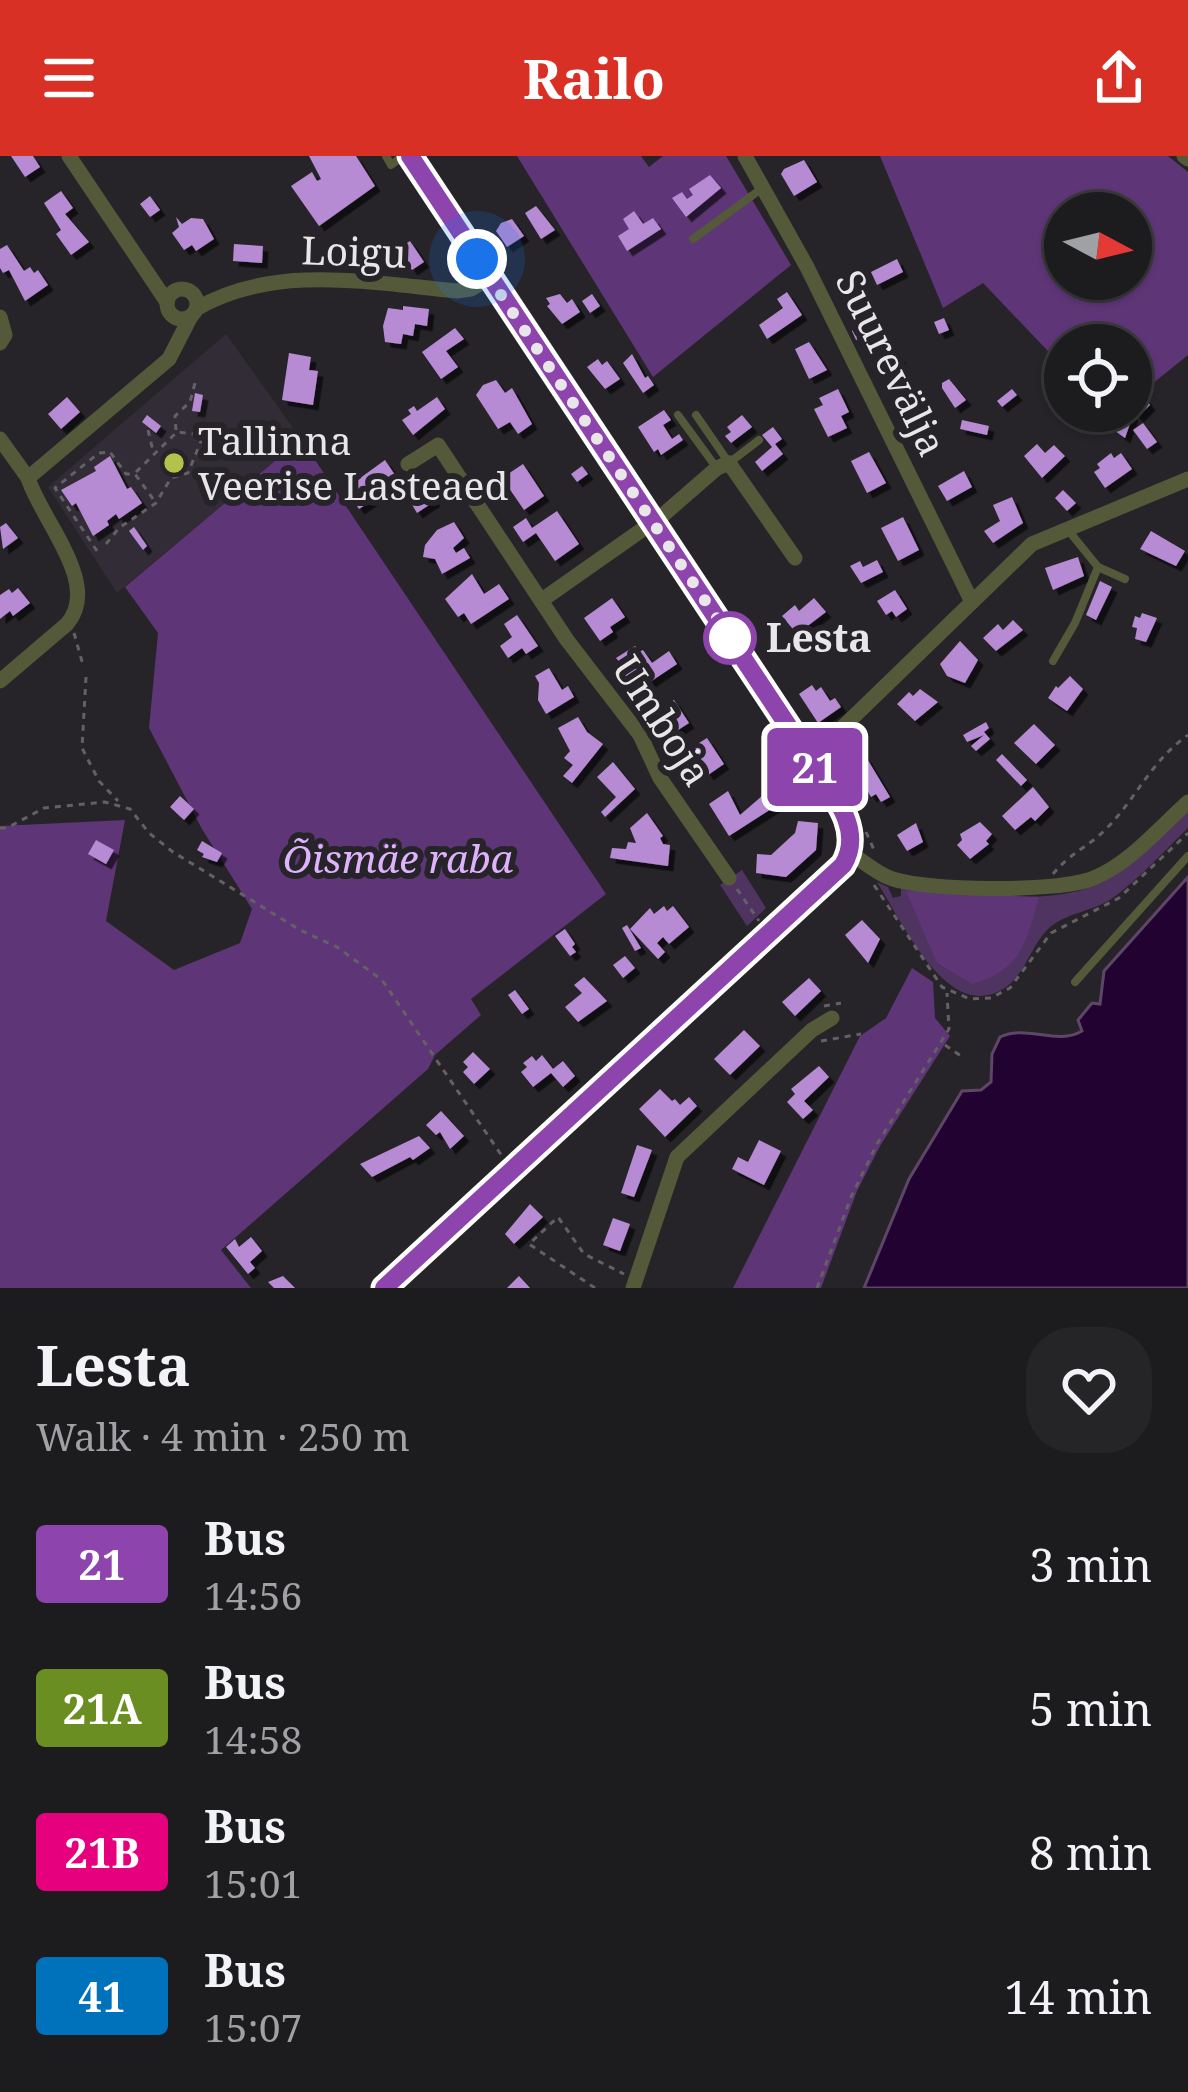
<!DOCTYPE html>
<meta charset="utf-8">
<style>
:root{--surface:#1c1b1e;--page:#252427;--text:#f1f3f6;--muted:#a0a1a4;--line:#3a393c;--accent:#d93025}
body{margin:0;font-family:"Noto Serif",serif;background:var(--page);color:var(--text);height:100vh;display:flex;flex-direction:column;font-size:45px;white-space:nowrap}
*{box-sizing:border-box;margin:0}
p{font-size:39px;color:var(--muted)}
.icon{flex:none;width:66px;height:66px;fill:none;stroke:currentColor;stroke-width:2;stroke-linecap:round;stroke-linejoin:round}
.map{position:relative;height:1132px;overflow:hidden}
.sheet{display:flex;flex-direction:column;background:var(--surface);flex:1}
.sheet>*{flex:none}
.badge{padding:0 24px;border-radius:9px;font-size:42px;line-height:78px}
.needle{width:78px;rotate:97deg}
.fabs{position:absolute;left:1044px;top:36px;display:grid;gap:24px}
.fabs a{display:grid;place-items:center;width:108px;height:108px;border-radius:50%;background:var(--surface);box-shadow:0 3px 9px #0004,0 0 0 3px var(--line);font-size:60px}
.you{position:absolute;width:60px;height:60px;margin:-30px;border:9px solid #fff;border-radius:50%;background:#1a73e8;box-shadow:0 0 0 18px #1a73e833}
.map>.badge{position:absolute;translate:-50% -50%;box-shadow:0 0 0 6px #fff}
.round{display:grid;place-items:center;flex:none;width:126px;height:126px;border-radius:48px;background:var(--page)}
.summary{display:flex;align-items:center;justify-content:space-between;height:204px;padding:0 36px}
h1{font-size:57px;font-weight:700;line-height:90px}
ul{padding:0;list-style:none}
li{display:flex;align-items:center;gap:36px;height:144px;padding:0 36px}
li div{flex:1}
li b{display:block;font-size:45px}
li em{font-style:normal}
li .badge{min-width:132px;font-weight:700;text-align:center}
header{display:flex;justify-content:space-between;align-items:center;height:156px;padding:0 36px;background:var(--accent);color:#fff;font-size:54px;font-weight:700}
.map>svg:first-child{display:block}
.built{fill:#322c36}
.green{fill:#4f3461}
.forest{fill:#5e3576;fill-rule:evenodd}
.water{fill:#210231;stroke:#5d4668;stroke-width:3}
.building{fill:#b68bd3;filter:url(#shadow)}
.lines{fill:none;stroke-linecap:round;stroke-linejoin:round}
.path{stroke:#636165;stroke-width:3;stroke-dasharray:6 6;stroke-linecap:butt}
.service{stroke:#545a39;stroke-width:8}
.minor{stroke:#545a39;stroke-width:15}
.tertiary{stroke:#545a39;stroke-width:18}
.line-casing{stroke:#fff;stroke-width:27}
.line{stroke:#8e44ad;stroke-width:18}
.walk{stroke:#e8e6e9;stroke-width:12;stroke-dasharray:0 21.6}
.poi-dot{fill:#b3c24b;stroke:#262428;stroke-width:4.5}
.stop-dot{fill:#fff;stroke:#8e44ad;stroke-width:6}
.labels{text-anchor:middle;stroke-width:12;stroke-linejoin:round;paint-order:stroke}
.street-label{font-size:39px;fill:#e8e6e9;stroke:#262428}
.poi-label{font-size:39px;fill:#e8e6e9;stroke:#262428;text-anchor:start}
.stop-label{font-size:39px;font-weight:bold;fill:#e8e6e9;stroke:#262428;text-anchor:start}
.park-label{font-size:39px;font-style:italic;fill:#dfb2fe;stroke:#262428}
</style>
<header><svg class="icon" aria-label="menu" viewBox="0 0 24 24"><path d="M4 6h16M4 12h16M4 18h16"/></svg>Railo<svg class="icon" aria-label="share" viewBox="0 0 24 24"><path d="M12 15V3M7 8l5-5 5 5M5 13v7h14v-7"/></svg></header>
<div class="map">
<svg width="1188" height="1132" viewBox="0 0 1188 1132">
<defs>
<filter id="shadow"><feDropShadow dx="5.5" dy="5.5" stdDeviation="0" flood-color="#0009"/></filter>
</defs>
<rect width="100%" height="100%" fill="#262428"/>
<polygon class="built" points="226,178 301,283 117,437 48,331"/>
<g class="green">
<path d="M1188,655V672C1164,695 1141,721 1114,741C1094,756 1065,756 1047,774C1031,790 1024,821 1003,833C947,868 901,763 877,726L888,731L893,742L901,740V733C959,736 1050,753 1103,726C1134,710 1161,679 1188,655Z"/>
<polygon points="742,714 766,752 747,770 720,729"/>
</g>
<g class="forest">
<polygon points="517,0 641,0 649,11 663,0 726,0 791,109 653,221"/>
<path d="M880,0H1168L1188,16V199L1131,245V189H1065V213L983,127L943,152ZM1065,57H1131V123H1065Z"/>
<polygon points="301,283 606,738 471,843 481,859 435,899 428,913 221,1094 251,1132 0,1132 0,670 125,664 106,765 174,814 240,787 252,753 202,673 149,572 158,477 125,431"/>
<path d="M906,735L1039,741C1026,786 1022,814 972,828L937,807Z"/>
<polygon points="912,812 933,826 935,862 950,880 880,990 857,1035 821,1132 733,1132 860,880 886,862"/>
</g>
<path class="water" d="M1188,721V1132H864L909,1023L962,935L981,934L991,926L992,898L1000,881C1026,868 1057,890 1082,875L1078,864L1092,847L1100,848L1104,815Z"/>
<g class="building">
<polygon points="11,0 33,0 40,11 25,21"/>
<polygon points="309,0 356,0 375,30 319,70 291,30 312,16 317,25 321,23"/>
<polygon points="804,4 817,26 794,40 781,18 784,13"/>
<polygon points="710,19 721,32 686,61 672,42 682,36 687,43 693,39 689,33"/>
<polygon points="61,35 73,52 65,58 89,86 71,99 56,78 61,74 44,47"/>
<polygon points="150,40 160,54 150,61 140,48"/>
<polygon points="536,50 555,74 541,83 525,57"/>
<polygon points="634,55 643,68 653,62 661,73 627,95 618,80 629,73 623,63"/>
<polygon points="176,61 182,68 191,62 203,63 214,83 196,95 192,89 184,94 172,77 179,71"/>
<polygon points="512,63 524,80 507,91 496,75 501,67"/>
<polygon points="410,85 424,106 412,114 398,93"/>
<polygon points="234,88 263,90 262,107 233,105"/>
<polygon points="7,89 24,115 30,111 34,117 38,114 48,129 25,145 9,114 3,117 0,112 0,93"/>
<polygon points="897,103 903,116 877,129 871,116"/>
<polygon points="787,136 802,159 767,183 759,169 783,152 777,143"/>
<polygon points="560,138 567,147 572,143 580,156 562,168 547,150 550,148 546,142"/>
<polygon points="592,138 600,150 590,157 582,145"/>
<polygon points="403,150 429,153 427,170 415,168 413,180 403,178 401,188 385,186 383,170 388,152 403,154"/>
<polygon points="874,150 885,174 856,184 852,175 857,170 852,160"/>
<polygon points="944,162 949,174 939,178 934,166"/>
<polygon points="455,172 464,183 446,195 458,211 441,223 422,196"/>
<polygon points="809,186 827,214 809,223 795,193"/>
<polygon points="289,197 311,201 309,214 318,215 313,249 282,244"/>
<polygon points="632,198 645,222 648,220 654,229 643,237 623,207"/>
<polygon points="899,200 914,237 897,245 877,210"/>
<polygon points="598,203 602,209 607,205 620,223 605,233 587,211"/>
<polygon points="949,223 966,244 955,252 942,232 942,227"/>
<polygon points="496,224 505,237 512,232 532,268 518,278 510,266 498,273 476,239 483,229"/>
<polygon points="838,233 849,256 841,260 847,272 828,281 814,253 823,249 819,242"/>
<polygon points="1012,233 1017,239 1002,251 997,245"/>
<polygon points="195,237 203,239 200,256 192,255"/>
<polygon points="67,241 80,256 61,273 48,258"/>
<polygon points="437,241 445,253 413,279 402,264 411,258 408,254 414,250 417,255"/>
<polygon points="1145,242 1150,249 1138,261 1132,255"/>
<polygon points="664,254 671,264 663,269 672,283 679,278 683,284 661,299 658,293 654,296 638,271"/>
<polygon points="1128,256 1133,259 1125,282 1115,275"/>
<polygon points="147,259 161,270 156,277 142,266"/>
<polygon points="742,259 752,271 731,287 725,280 731,276 727,271"/>
<polygon points="962,264 989,270 987,279 960,273"/>
<polygon points="912,265 918,275 909,281 902,270"/>
<polygon points="1143,267 1157,286 1147,293 1133,274"/>
<polygon points="773,271 782,283 775,288 783,298 762,315 755,306 772,291 762,279"/>
<polygon points="208,286 225,289 224,298 206,294"/>
<polygon points="1037,288 1045,297 1054,289 1065,300 1042,322 1024,300"/>
<polygon points="869,296 886,327 867,337 851,305"/>
<polygon points="1111,297 1114,302 1121,297 1132,313 1105,332 1094,316 1100,312 1097,308"/>
<polygon points="110,300 127,333 131,331 142,347 119,363 116,358 107,365 109,369 93,380 76,347 72,350 61,334 96,315 94,311"/>
<polygon points="385,304 397,322 383,332 385,336 359,353 345,333"/>
<polygon points="523,308 544,340 524,354 502,322"/>
<polygon points="582,310 588,318 577,326 571,318"/>
<polygon points="964,315 972,331 947,345 938,330"/>
<polygon points="1063,334 1076,347 1067,355 1055,342"/>
<polygon points="429,335 435,345 417,357 411,347"/>
<polygon points="1012,341 1023,367 993,387 984,375 1000,365 993,349"/>
<polygon points="557,355 579,388 555,405 536,377 523,386 513,371 526,362 532,372"/>
<polygon points="903,361 919,394 898,405 881,372"/>
<polygon points="454,366 464,382 453,392 456,397 464,392 470,402 442,418 435,403 423,401 425,389 437,374"/>
<polygon points="6,367 18,382 3,393 0,371"/>
<polygon points="134,371 147,390 143,394 129,375"/>
<polygon points="1151,375 1185,395 1176,410 1140,393"/>
<polygon points="1078,401 1084,420 1053,434 1045,412"/>
<polygon points="877,404 883,416 861,427 850,410 860,405 863,411"/>
<polygon points="472,418 484,438 499,428 509,443 471,468 464,457 458,461 445,443"/>
<polygon points="1100,425 1112,431 1096,464 1086,459"/>
<polygon points="18,432 30,447 13,460 10,455 0,463 0,439 9,433 12,437"/>
<polygon points="895,434 907,453 896,461 892,455 886,459 877,445"/>
<polygon points="612,442 625,461 610,471 613,476 600,485 584,462"/>
<polygon points="814,442 826,456 797,478 782,460 795,449 799,455"/>
<polygon points="1142,457 1157,462 1146,486 1135,483 1137,472 1132,471 1135,460 1140,462"/>
<polygon points="517,459 538,490 526,498 522,492 508,502 500,490 512,481 504,468"/>
<polygon points="1013,464 1023,474 996,495 983,482 998,468 1003,474"/>
<polygon points="960,485 978,504 965,527 947,520 940,508"/>
<polygon points="635,490 639,496 643,494 652,507 669,495 677,508 638,534 617,510 621,508 616,502"/>
<polygon points="549,512 562,534 568,530 574,541 546,558 538,544 539,527 535,520"/>
<polygon points="1070,520 1083,533 1067,555 1048,542 1056,530 1058,532"/>
<polygon points="812,529 816,535 821,531 830,545 835,542 841,551 818,567 799,538"/>
<polygon points="920,533 938,546 915,565 897,548 909,536 913,540"/>
<polygon points="674,544 689,567 675,576 670,568 667,570 660,553"/>
<polygon points="578,561 587,576 603,588 572,627 563,620 573,609 564,602 570,595 558,572"/>
<polygon points="986,566 989,572 984,576 990,583 976,595 971,590 984,579 967,586 963,579"/>
<polygon points="1034,568 1055,589 1036,608 1014,587"/>
<polygon points="707,582 724,608 708,619 701,608 694,613 683,597"/>
<polygon points="1002,598 1027,624 1021,630 996,604"/>
<polygon points="866,601 890,641 881,646 876,638 871,641 852,609"/>
<polygon points="613,606 635,633 605,661 601,656 616,641 597,621"/>
<polygon points="1033,631 1049,651 1035,665 1031,661 1015,674 1002,660"/>
<polygon points="769,634 779,648 729,680 709,648 728,635 740,659"/>
<polygon points="180,640 194,653 184,664 170,651"/>
<polygon points="647,657 663,680 660,682 663,688 670,689 668,710 610,702 612,692 626,693 628,686 636,687 630,672"/>
<polygon points="798,665 818,667 816,694 786,721 756,717 757,698 771,699 795,677"/>
<polygon points="980,666 992,678 986,685 989,688 970,703 957,689 962,684 960,678"/>
<polygon points="916,667 923,686 907,695 897,679"/>
<polygon points="96,684 114,694 106,708 88,698"/>
<polygon points="202,685 222,697 217,706 202,701 204,698 197,694"/>
<polygon points="664,750 667,755 673,750 689,771 669,788 663,781 657,787 665,796 658,803 630,773 650,752 654,758"/>
<polygon points="862,764 880,783 868,807 845,779"/>
<polygon points="627,769 641,792 635,795 622,772"/>
<polygon points="565,773 575,788 572,791 576,796 570,800 555,780"/>
<polygon points="625,800 635,812 623,822 613,809"/>
<polygon points="584,821 607,845 578,866 565,851 582,837 574,829"/>
<polygon points="809,822 821,835 795,860 782,846"/>
<polygon points="515,834 529,853 522,858 508,839"/>
<polygon points="744,874 760,890 730,919 714,903"/>
<polygon points="473,896 490,913 474,928 463,916 468,911 463,906"/>
<polygon points="542,899 553,913 563,905 575,920 563,931 551,917 533,931 521,916 527,911 523,907 532,900 536,905"/>
<polygon points="819,910 829,921 804,945 813,954 803,963 787,946 795,938 791,933"/>
<polygon points="660,933 672,945 675,943 680,949 689,941 697,950 665,981 639,953"/>
<polygon points="441,955 464,980 450,993 440,976 436,979 426,969"/>
<polygon points="419,980 430,992 413,1004 410,1001 372,1021 360,1008"/>
<polygon points="759,984 781,995 764,1029 732,1013 738,1001 748,1006"/>
<polygon points="637,989 652,994 634,1041 621,1037"/>
<polygon points="530,1048 543,1061 514,1088 505,1078"/>
<polygon points="613,1062 630,1068 620,1095 603,1089"/>
<polygon points="251,1081 262,1095 250,1106 255,1112 248,1118 226,1091 235,1083 239,1091"/>
<polygon points="283,1120 295,1132 274,1132 268,1126"/>
<polygon points="519,1120 530,1132 507,1132"/>
</g>
<g class="lines">
<g class="path">
<polyline points="148,274 153,295"/>
<polyline points="176,274 175,260 190,246 195,227"/>
<polyline points="136,316 177,276 228,282 245,273"/>
<polyline points="106,388 119,372 156,347 171,322 188,317 204,278"/>
<polyline points="97,395 55,332 99,297 110,296 126,318 135,318 156,347"/>
<polyline points="74,477 83,509"/>
<polyline points="86,521 82,592 99,625 118,645"/>
<polyline points="0,672 7,672 44,652 105,646 130,653 149,677 173,696 300,774 337,791 382,824 504,1003"/>
<polyline points="866,676 874,694"/>
<path d="M1053,718C1070,697 1088,691 1105,674C1137,642 1150,606 1188,579"/>
<polyline points="874,729 942,831 970,843 991,842 1010,832 1051,777 1119,742 1188,677"/>
<polyline points="737,733 759,765"/>
<polyline points="824,850 841,847"/>
<polyline points="821,885 861,878"/>
<polyline points="945,889 961,900"/>
<polyline points="595,1132 529,1088 558,1061 584,1098 624,1118"/>
<polyline points="817,1132 851,1041 877,988 949,873 947,837"/>
</g>
<g class="service">
<polyline points="386,0 391,9 403,0"/>
<polyline points="693,83 761,33"/>
<polyline points="678,259 716,311"/>
<polyline points="696,259 729,307 759,284"/>
<polyline points="1068,374 1098,411 1125,423"/>
<polyline points="1053,505 1075,467 1098,411"/>
<polyline points="1075,826 1188,700"/>
</g>
<g class="minor">
<polyline points="69,0 167,146"/>
<polyline points="745,0 807,111 972,446"/>
<polyline points="1184,0 1188,3"/>
<circle cx="182" cy="148" r="15"/>
<path d="M196,153C274,107 371,127 457,135L471,133L490,122"/>
<polyline points="0,161 5,179 0,187"/>
<polyline points="0,283 28,322"/>
<polyline points="408,308 438,289 567,484 640,579 660,622 729,722"/>
<polyline points="542,444 663,359 717,312 729,307 795,402"/>
<path d="M0,525L67,468C102,428 41,364 28,322L169,203L191,160"/>
<polyline points="810,603 1032,388 1188,323"/>
<path d="M850,697C863,705 876,717 890,722C925,735 1059,737 1094,722C1130,707 1159,672 1188,646"/>
<polyline points="633,1132 677,1001 812,874 832,862"/>
</g>
<path class="tertiary" d="M384,1132L843,709C867,673 829,634 810,603L410,0"/>
</g>
<g class="lines">
<g class="line-casing">
<path id="line" d="M384,1132L843,709C866,672 829,634 810,603L410,0"/>
</g>
<use href="#line" class="line"/>
<polyline class="walk" points="477,103 730,482"/>
</g>
<circle class="poi-dot" cx="174" cy="307" r="12"/>
<circle class="stop-dot" cx="730" cy="482" r="24"/>
<g class="labels">
<g class="street-label">
<text transform="translate(354 96) rotate(2)" y="14">Loigu</text>
<text transform="translate(891 207) rotate(64)" y="14">Suurevälja</text>
<text transform="translate(662 565) rotate(57)" y="14">Umboja</text>
</g>
<g class="poi-label">
<text x="198" y="299">Tallinna<tspan x="198" dy="45">Veerise Lasteaed</tspan></text>
</g>
<g class="stop-label">
<text x="766" y="496">Lesta</text>
</g>
<g class="park-label">
<text x="398" y="717">Õismäe raba</text>
</g>
</g>
</svg>
<div class="fabs">
<a><svg class="needle" viewBox="-14 -14 28 28"><path d="M0-13l5 13h-10z" fill="#e53935"/><path d="M0 13l5-13h-10z" fill="#a0a1a4"/></svg></a>
<a><svg class="icon" aria-label="locate" viewBox="0 0 24 24"><circle cx="12" cy="12" r="6"/><path d="M12 2v4M12 18v4M2 12h4M18 12h4"/></svg></a>
</div>
<div class="you" style="left:477px;top:103px"></div>
<b class="badge" style="left:815px;top:611px;background:#8e44ad;color:#fff">21</b>
</div>
<section class="sheet">
<div class="summary"><div><h1>Lesta</h1><p>Walk · 4 min · 250 m</p></div><a class="round"><svg class="icon" aria-label="heart" viewBox="0 0 24 24"><path d="M12 20l-8-8c-3-5 5-10 8-4 3-6 11-1 8 4z"/></svg></a></div>
<ul>
<li><span class="badge" style="background:#8e44ad;color:#fff">21</span><div><b>Bus</b><p>14:56</p></div><em>3 min</em></li>
<li><span class="badge" style="background:#6b8e23;color:#fff">21A</span><div><b>Bus</b><p>14:58</p></div><em>5 min</em></li>
<li><span class="badge" style="background:#e6007e;color:#fff">21B</span><div><b>Bus</b><p>15:01</p></div><em>8 min</em></li>
<li><span class="badge" style="background:#0072bc;color:#fff">41</span><div><b>Bus</b><p>15:07</p></div><em>14 min</em></li>
</ul>
</section>
